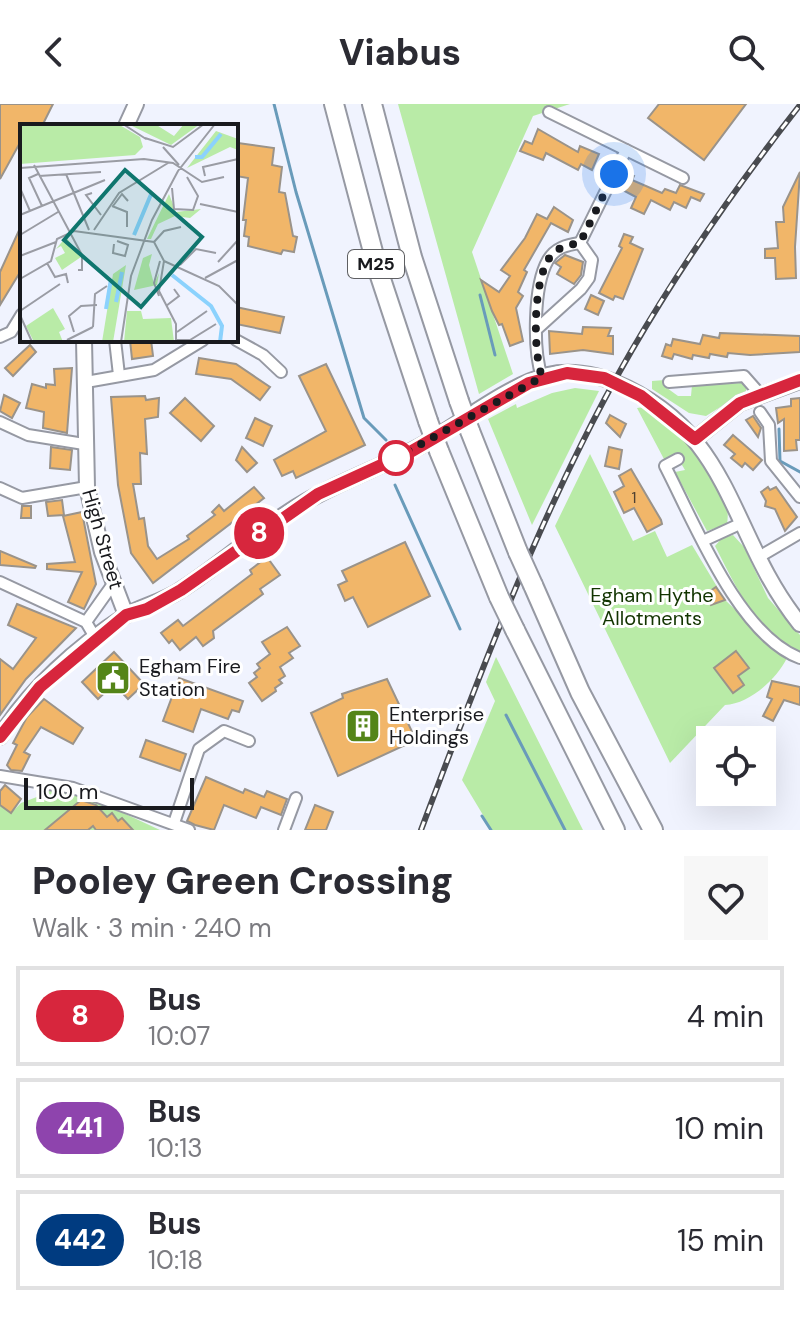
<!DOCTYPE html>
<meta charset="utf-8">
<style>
:root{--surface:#fff;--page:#f7f7f7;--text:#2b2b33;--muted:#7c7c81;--line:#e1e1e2}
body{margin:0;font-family:"DM Sans",sans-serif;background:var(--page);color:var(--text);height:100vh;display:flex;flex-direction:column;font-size:30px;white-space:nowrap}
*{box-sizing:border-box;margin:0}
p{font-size:26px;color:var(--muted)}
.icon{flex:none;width:44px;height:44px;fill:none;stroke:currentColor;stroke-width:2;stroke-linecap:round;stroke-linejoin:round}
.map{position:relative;height:726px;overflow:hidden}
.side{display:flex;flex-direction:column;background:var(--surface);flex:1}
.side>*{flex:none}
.badge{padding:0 16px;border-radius:26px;font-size:28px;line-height:52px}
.buttons{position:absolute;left:696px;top:622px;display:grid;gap:16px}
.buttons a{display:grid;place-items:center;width:80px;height:80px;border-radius:0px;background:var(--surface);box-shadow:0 8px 32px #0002;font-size:40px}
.scale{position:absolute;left:24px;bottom:20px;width:170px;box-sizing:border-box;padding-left:8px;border:4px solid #191a1e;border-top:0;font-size:22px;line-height:28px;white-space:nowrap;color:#191a1e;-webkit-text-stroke:6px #fff;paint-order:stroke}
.you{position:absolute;width:40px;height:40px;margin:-20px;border:6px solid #fff;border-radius:50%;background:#1a73e8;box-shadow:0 0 0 12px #1a73e833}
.map>.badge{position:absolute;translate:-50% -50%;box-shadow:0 0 0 4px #fff}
.round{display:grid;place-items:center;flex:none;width:84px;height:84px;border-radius:0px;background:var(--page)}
.summary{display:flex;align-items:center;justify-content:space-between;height:136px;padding:0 32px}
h1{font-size:38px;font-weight:800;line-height:60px}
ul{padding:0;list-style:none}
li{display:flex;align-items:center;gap:24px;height:100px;margin:0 16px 12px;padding:0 16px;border:4px solid var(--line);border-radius:0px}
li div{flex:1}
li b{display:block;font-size:30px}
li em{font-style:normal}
li .badge{min-width:88px;font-weight:700;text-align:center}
header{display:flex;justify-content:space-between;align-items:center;height:104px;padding:0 32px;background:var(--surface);font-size:36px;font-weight:800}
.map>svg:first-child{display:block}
.green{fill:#b9eba7}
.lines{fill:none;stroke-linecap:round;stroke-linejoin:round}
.stream{stroke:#699bba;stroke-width:3}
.building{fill:#f1b669;stroke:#9a938a;stroke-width:2}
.street-casing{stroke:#9699a3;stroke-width:14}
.secondary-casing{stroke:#9699a3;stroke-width:18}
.highway-casing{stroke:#9699a3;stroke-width:22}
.street{stroke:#fff;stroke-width:10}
.secondary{stroke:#fff;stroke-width:14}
.highway{stroke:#fff;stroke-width:18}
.rail-casing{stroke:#494b50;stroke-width:6}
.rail{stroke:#fff;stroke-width:3;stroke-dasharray:9;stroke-linecap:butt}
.highway-bridge-casing{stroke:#9699a3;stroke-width:22;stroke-linecap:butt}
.highway-bridge{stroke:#fff;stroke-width:18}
.line-casing{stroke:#fff;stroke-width:18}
.line{stroke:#d7263d;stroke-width:12}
.walk{stroke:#191a1e;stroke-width:8;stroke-dasharray:0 14.4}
.stop-dot{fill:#fff;stroke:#d7263d;stroke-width:4}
.labels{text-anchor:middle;stroke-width:6;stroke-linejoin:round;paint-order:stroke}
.number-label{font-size:16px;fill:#4f4131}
.shield{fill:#fff;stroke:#5e5f62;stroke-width:2}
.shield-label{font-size:18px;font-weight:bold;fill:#191a1e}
.street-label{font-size:20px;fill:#191a1e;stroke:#fff}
.park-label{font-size:20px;fill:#123400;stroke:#fff}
.poi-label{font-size:20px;fill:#191a1e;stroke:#fff;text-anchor:start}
.inset-river{fill:none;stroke:#8bd2fd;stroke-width:4}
.inset-road{fill:none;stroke:#9a9ca4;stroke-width:2}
.view{fill:#0f766e;fill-opacity:0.15;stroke:#0f766e;stroke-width:4}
.inset-edge{fill:none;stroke:#191a1e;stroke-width:4}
</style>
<header><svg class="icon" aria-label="back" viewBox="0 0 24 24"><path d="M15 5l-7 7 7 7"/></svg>Viabus<svg class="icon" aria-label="search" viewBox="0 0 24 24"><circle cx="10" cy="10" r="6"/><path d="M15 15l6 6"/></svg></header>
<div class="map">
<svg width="800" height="726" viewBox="0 0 800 726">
<rect width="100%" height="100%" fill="#f0f3fe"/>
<g class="green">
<polygon points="398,0 570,0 533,12 472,148 513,270 479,290"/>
<polygon points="665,276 667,284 678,292 691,292 692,281 741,279 746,282 746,287 706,312 689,309 652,285 652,277"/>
<polygon points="575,284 599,287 532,421 488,315 516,300 517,304 552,289"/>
<path d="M644,303C675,328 735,375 727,420L707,427L675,368L685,366L676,351L665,357L637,304Z"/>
<path d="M590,350L633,437L655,427L667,453L692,441L725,496L787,554C776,576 749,600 725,601L670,659L555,422Z"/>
<path d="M733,431L744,443L768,494L800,531V550C759,534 734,479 715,442L722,434Z"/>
<polygon points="496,553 583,726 492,726 462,676 495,597 486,578"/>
<polygon points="44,684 93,695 160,726 0,726 0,701 11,709 21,699 42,691"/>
</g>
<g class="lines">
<g class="stream">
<polyline points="274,0 296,88 364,314 386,336"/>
<polyline points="480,191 495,251"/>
<polyline points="779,325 780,357 800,368"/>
<polyline points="395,381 460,525"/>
<polyline points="506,611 565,726"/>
<polyline points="482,712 491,726"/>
</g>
</g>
<g class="building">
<polygon points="0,0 53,0 42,22 22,22 22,35 0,75"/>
<polygon points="659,0 746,0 704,56 648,14"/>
<polygon points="538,25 578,48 580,42 599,50 592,66 581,60 578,66 546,49 543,56 520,47 525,37 532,40"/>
<polygon points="238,39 274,44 272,61 282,63 279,88 285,89 293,132 297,133 294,148 283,146 281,150 248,142 249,133 244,132 246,116 243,116 248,74 236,72"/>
<polygon points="624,67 634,72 632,76 662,89 665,85 676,89 680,81 704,90 700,97 691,93 686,104 674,98 670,106 651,96 644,110 631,104 636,93 617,83"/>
<polygon points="800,68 795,143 796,174 776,175 775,154 765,154 765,145 778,144 776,118 784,118 783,103"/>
<polygon points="554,103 573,116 568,128 551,119 524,166 527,168 518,188 523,192 516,204 523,237 510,242 502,220 499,221 492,207 481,176 499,188 510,172 501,166 525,134 537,110 547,115"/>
<polygon points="21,122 22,165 0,201 0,168"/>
<polygon points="624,130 633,133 630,139 643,145 623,195 615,192 613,196 599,189 622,144 619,142"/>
<polygon points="565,151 583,158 581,171 574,180 557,170 561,163 555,159"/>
<polygon points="591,191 604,197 598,211 585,205"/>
<polygon points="236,203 284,213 280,229 236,220"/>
<polygon points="583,223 611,224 608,232 613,232 613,250 583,246 550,250 549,227 582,230"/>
<polygon points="720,229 800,232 800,248 750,251 728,249 727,253 710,250 709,254 693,251 692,255 674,250 672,255 662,252 666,240 671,242 673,235 700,240 703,231 719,234"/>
<polygon points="130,236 151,236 153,252 132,255"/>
<polygon points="30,241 36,248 13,272 5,264"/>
<polygon points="199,254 236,260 270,283 260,296 231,275 196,270"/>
<polygon points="326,260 365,341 296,374 293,367 282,372 274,356 326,327 299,272"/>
<polygon points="72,264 67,329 43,324 44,308 26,304 32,280 46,284 46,280 55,281 54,265"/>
<polygon points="4,291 20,299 12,314 0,307"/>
<polygon points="145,292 146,296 159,294 158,313 145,315 147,350 140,349 141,380 133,380 139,415 144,414 148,442 157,455 189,435 187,432 215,411 212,408 219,401 224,407 254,383 264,394 153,479 131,449 118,381 111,293"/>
<polygon points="185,294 214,322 201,337 170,309"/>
<polygon points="800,294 800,336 796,336 797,346 784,347 784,315 778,319 776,304 791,302 791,295"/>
<polygon points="610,311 626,320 620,333 606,319"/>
<polygon points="753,312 761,324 758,333 746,316"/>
<polygon points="255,314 272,322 263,342 246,334"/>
<polygon points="733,331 762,356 753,366 745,359 742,363 731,354 735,350 724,341"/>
<polygon points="51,343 72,346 70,366 50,364"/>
<polygon points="242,343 257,359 247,368 236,356"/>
<polygon points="609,343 622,346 619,365 605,362"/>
<polygon points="631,365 661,416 662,420 647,428 634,404 624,409 614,388 624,382 619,372"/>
<polygon points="768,383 770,386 776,383 797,413 785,427 775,405 765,402 766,397 761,388"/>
<polygon points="62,396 64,411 48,412 46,398"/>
<polygon points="22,402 31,402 31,414 21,414"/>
<polygon points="82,408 96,480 84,505 68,498 82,468 47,465 47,460 75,458 63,412"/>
<polygon points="405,438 430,492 368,523 353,493 345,497 338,481 347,477 342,467"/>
<polygon points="0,447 36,462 35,464 0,461"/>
<polygon points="267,453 280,471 260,485 263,490 213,527 214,534 203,542 196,533 180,546 172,536 169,539 161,529 178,516 183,522 252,470 250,466"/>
<polygon points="716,483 725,496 711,501 706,490"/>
<polygon points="17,500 76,524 26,575 0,611 0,555 13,565 36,534 8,521"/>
<polygon points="287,523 300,542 289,549 293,554 280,563 285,572 279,576 282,579 275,584 276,587 262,597 249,579 257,573 254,569 260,564 257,560 270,550 262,538"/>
<polygon points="736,547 749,564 738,572 744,581 733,589 714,564"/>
<polygon points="114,548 144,580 128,595 114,580 98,595 82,578"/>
<polygon points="179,574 243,597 239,608 232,606 228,615 201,605 193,628 163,617"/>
<polygon points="387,575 416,636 338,672 311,609 343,594 342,590"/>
<polygon points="772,577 800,583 800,601 784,596 773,617 763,612 772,595 767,593"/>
<polygon points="44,595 83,624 73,640 41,623 24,648 30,651 22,667 11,666 7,661 17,641 13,639 27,613"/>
<polygon points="146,636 186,650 180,667 140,653"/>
<polygon points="206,673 243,689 245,685 264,693 267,687 287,695 281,711 261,703 256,714 224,701 214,726 195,721 187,717"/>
<polygon points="5,681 21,695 11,709 0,701 0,687"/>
<polygon points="81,696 96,701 107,713 112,709 118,717 122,714 133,726 96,726 93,722 88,726 45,726"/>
<polygon points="315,701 333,708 326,726 305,726"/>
</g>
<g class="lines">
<g class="street-casing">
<g id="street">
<polyline points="549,8 683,74"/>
<polyline points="580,139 626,46"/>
<polyline points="538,224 581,185 589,174 592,156 580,139"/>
<polyline points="0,233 11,228 22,210"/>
<polyline points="115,236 119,271"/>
<polyline points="236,236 263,251 281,268"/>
<path d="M542,273C533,247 533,182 548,156C555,144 566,141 580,139"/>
<polyline points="86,278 154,266 203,236"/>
<polyline points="669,278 744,272 759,289"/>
<polyline points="760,308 769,321 771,357 800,393"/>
<polyline points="0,318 28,331 84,340"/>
<path d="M678,355L665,362C694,418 739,532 800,554"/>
<polyline points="0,384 22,394 87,383"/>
<polyline points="705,436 742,419"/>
<polyline points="757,454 800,429"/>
<polyline points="0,478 86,518 96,535"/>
<polyline points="86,518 113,480"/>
<polyline points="0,672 73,684 189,726"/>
<polyline points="174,719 199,645 224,627 249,637"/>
<polyline points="284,726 296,694"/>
</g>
</g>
<g class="secondary-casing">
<g id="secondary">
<polyline points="126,22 136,0"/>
<polyline points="84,236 87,383 102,448 126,511"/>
<polyline points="695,335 740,299 800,277"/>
<path d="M0,633C29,586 78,542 125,512C139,503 162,498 179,487C217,463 250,433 287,409C326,383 369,368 411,347C457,324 499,285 548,271C569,266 594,270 614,278C735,328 728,431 800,520"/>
</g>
</g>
<g class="highway-casing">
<g id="highway">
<polyline points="334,0 377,163 428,317"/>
<polyline points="372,0 412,153 459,297"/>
<polyline points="470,327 518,448"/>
<polyline points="439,347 499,493"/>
<polyline points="533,481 580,588 653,726"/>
<polyline points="515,526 615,726"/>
</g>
</g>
<use href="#street" class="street"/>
<use href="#secondary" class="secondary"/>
<use href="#highway" class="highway"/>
<g class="rail-casing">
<path id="rail" d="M421,726C470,596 519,465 581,341C641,219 716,108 800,1"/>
</g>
<use href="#rail" class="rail"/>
<g class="highway-bridge-casing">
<g id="highway-bridge">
<polyline points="459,297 470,327"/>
<polyline points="428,317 439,347"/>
<polyline points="518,448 533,481"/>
<polyline points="499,493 515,526"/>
</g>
</g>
<use href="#highway-bridge" class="highway-bridge"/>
</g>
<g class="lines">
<g class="line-casing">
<polyline id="line" points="0,633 40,583 126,511 147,505 181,486 318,390 412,347 529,279 567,269 604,274 641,292 695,335 740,299 800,276"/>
</g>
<use href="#line" class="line"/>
<path class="walk" d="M396,354L542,273C533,247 533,182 548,156C555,144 567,141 580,139L614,70"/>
</g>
<defs>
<g id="civic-square" transform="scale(1.8)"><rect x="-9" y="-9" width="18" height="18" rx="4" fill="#548518" stroke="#fff"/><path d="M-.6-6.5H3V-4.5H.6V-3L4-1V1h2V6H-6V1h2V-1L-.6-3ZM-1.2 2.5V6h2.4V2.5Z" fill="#fff"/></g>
<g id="building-square" transform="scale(1.8)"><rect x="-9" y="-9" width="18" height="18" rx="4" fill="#548518" stroke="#fff"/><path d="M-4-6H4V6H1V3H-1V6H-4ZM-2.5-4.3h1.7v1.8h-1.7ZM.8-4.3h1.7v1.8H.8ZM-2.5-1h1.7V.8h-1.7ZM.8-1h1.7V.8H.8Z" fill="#fff"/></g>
</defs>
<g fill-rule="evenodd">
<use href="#civic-square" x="113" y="574"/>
<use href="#building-square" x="363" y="622"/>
</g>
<circle class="stop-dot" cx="396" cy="354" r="16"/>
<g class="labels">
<g class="number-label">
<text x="634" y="399">1</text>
</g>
<rect class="shield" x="348" y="146" width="56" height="28" rx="6"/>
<g class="shield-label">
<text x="376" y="166">M25</text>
</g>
<g class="street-label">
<text transform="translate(103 435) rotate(74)" y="7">High Street</text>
</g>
<g class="park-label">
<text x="652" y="498">Egham Hythe<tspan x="652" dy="23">Allotments</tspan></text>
</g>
<g class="poi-label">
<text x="139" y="569">Egham Fire<tspan x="139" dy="23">Station</tspan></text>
<text x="389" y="617">Enterprise<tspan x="389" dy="23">Holdings</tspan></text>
</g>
</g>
<g transform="translate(20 20)">
<rect width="218" height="218" fill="#f0f3fe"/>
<path d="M0,0H98L120,13L123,23L115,31L0,40ZM108,0H135L154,12L164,0H180L151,21ZM196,7L218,15V26L210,23L167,44ZM149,70L156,88L181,85L170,94L155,92L138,100L131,115H127ZM46,113L61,133L42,146L35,134L45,129L41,122L36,125ZM132,130L129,141L134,160L139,149L137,161L114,166L123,134ZM106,141L93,218H82L93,150ZM33,184L45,205L39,208L43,218H14L6,202ZM107,187H121L123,195L151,194L154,218H104Z" fill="#b9eba7"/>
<path class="inset-river" d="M175,33H182L201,10M114,111L132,68M152,151L191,182L202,202L200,218M96,178L102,148M86,185L91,155"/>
<path class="inset-road" d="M103,0L126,15M125,14L153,23L184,0M143,23L159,41M14,41L62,131V146H58M0,44L124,35L153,39L182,58L204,53M18,50L9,54L22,82M46,50L69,106M19,52L81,48M185,52L183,43L218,35M0,64L10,87M152,64L154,85L173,86L178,72L167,53M72,69L66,71L81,91M180,80L218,88M92,82L107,88V103M93,82L102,70L108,77M0,91L85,56M74,106L99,69L148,39M0,111L38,88M134,118L144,107L161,103M94,120L93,129L105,132L108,121L97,117M0,132L36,118M144,137L199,162L218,181M198,138L218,116M27,139L35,153L46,150L48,159M160,141L176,125L196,129M185,154L218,136M0,155L31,137L37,115L54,107L134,118L144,137L139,167L156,200V218M139,172L134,159L140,137M146,182L159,172L154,165M0,187L40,160M0,191L12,218M73,203L75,170L87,162M54,208L49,192L61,182L77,181M157,208L187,187M47,216L73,203M157,216H170L196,200M101,218L111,152L132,96L158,47L195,0"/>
<path class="view" d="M105,46L182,113L121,183L44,116Z"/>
<rect width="218" height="218" class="inset-edge"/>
</g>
</svg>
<div class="buttons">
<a><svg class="icon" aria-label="locate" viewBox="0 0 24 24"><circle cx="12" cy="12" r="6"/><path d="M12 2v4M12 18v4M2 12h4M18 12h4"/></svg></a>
</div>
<div class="scale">100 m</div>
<div class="you" style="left:614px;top:70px"></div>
<b class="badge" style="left:259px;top:429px;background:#d7263d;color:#fff">8</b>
</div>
<section class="side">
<div class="summary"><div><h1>Pooley Green Crossing</h1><p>Walk · 3 min · 240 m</p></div><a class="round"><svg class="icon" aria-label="heart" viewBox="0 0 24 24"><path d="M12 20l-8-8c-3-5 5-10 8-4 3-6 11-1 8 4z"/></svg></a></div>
<ul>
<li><span class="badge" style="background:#d7263d;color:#fff">8</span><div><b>Bus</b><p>10:07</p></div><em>4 min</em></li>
<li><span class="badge" style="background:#8e44ad;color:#fff">441</span><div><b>Bus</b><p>10:13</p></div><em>10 min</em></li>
<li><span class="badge" style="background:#003b80;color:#fff">442</span><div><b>Bus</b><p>10:18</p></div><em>15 min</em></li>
</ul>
</section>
